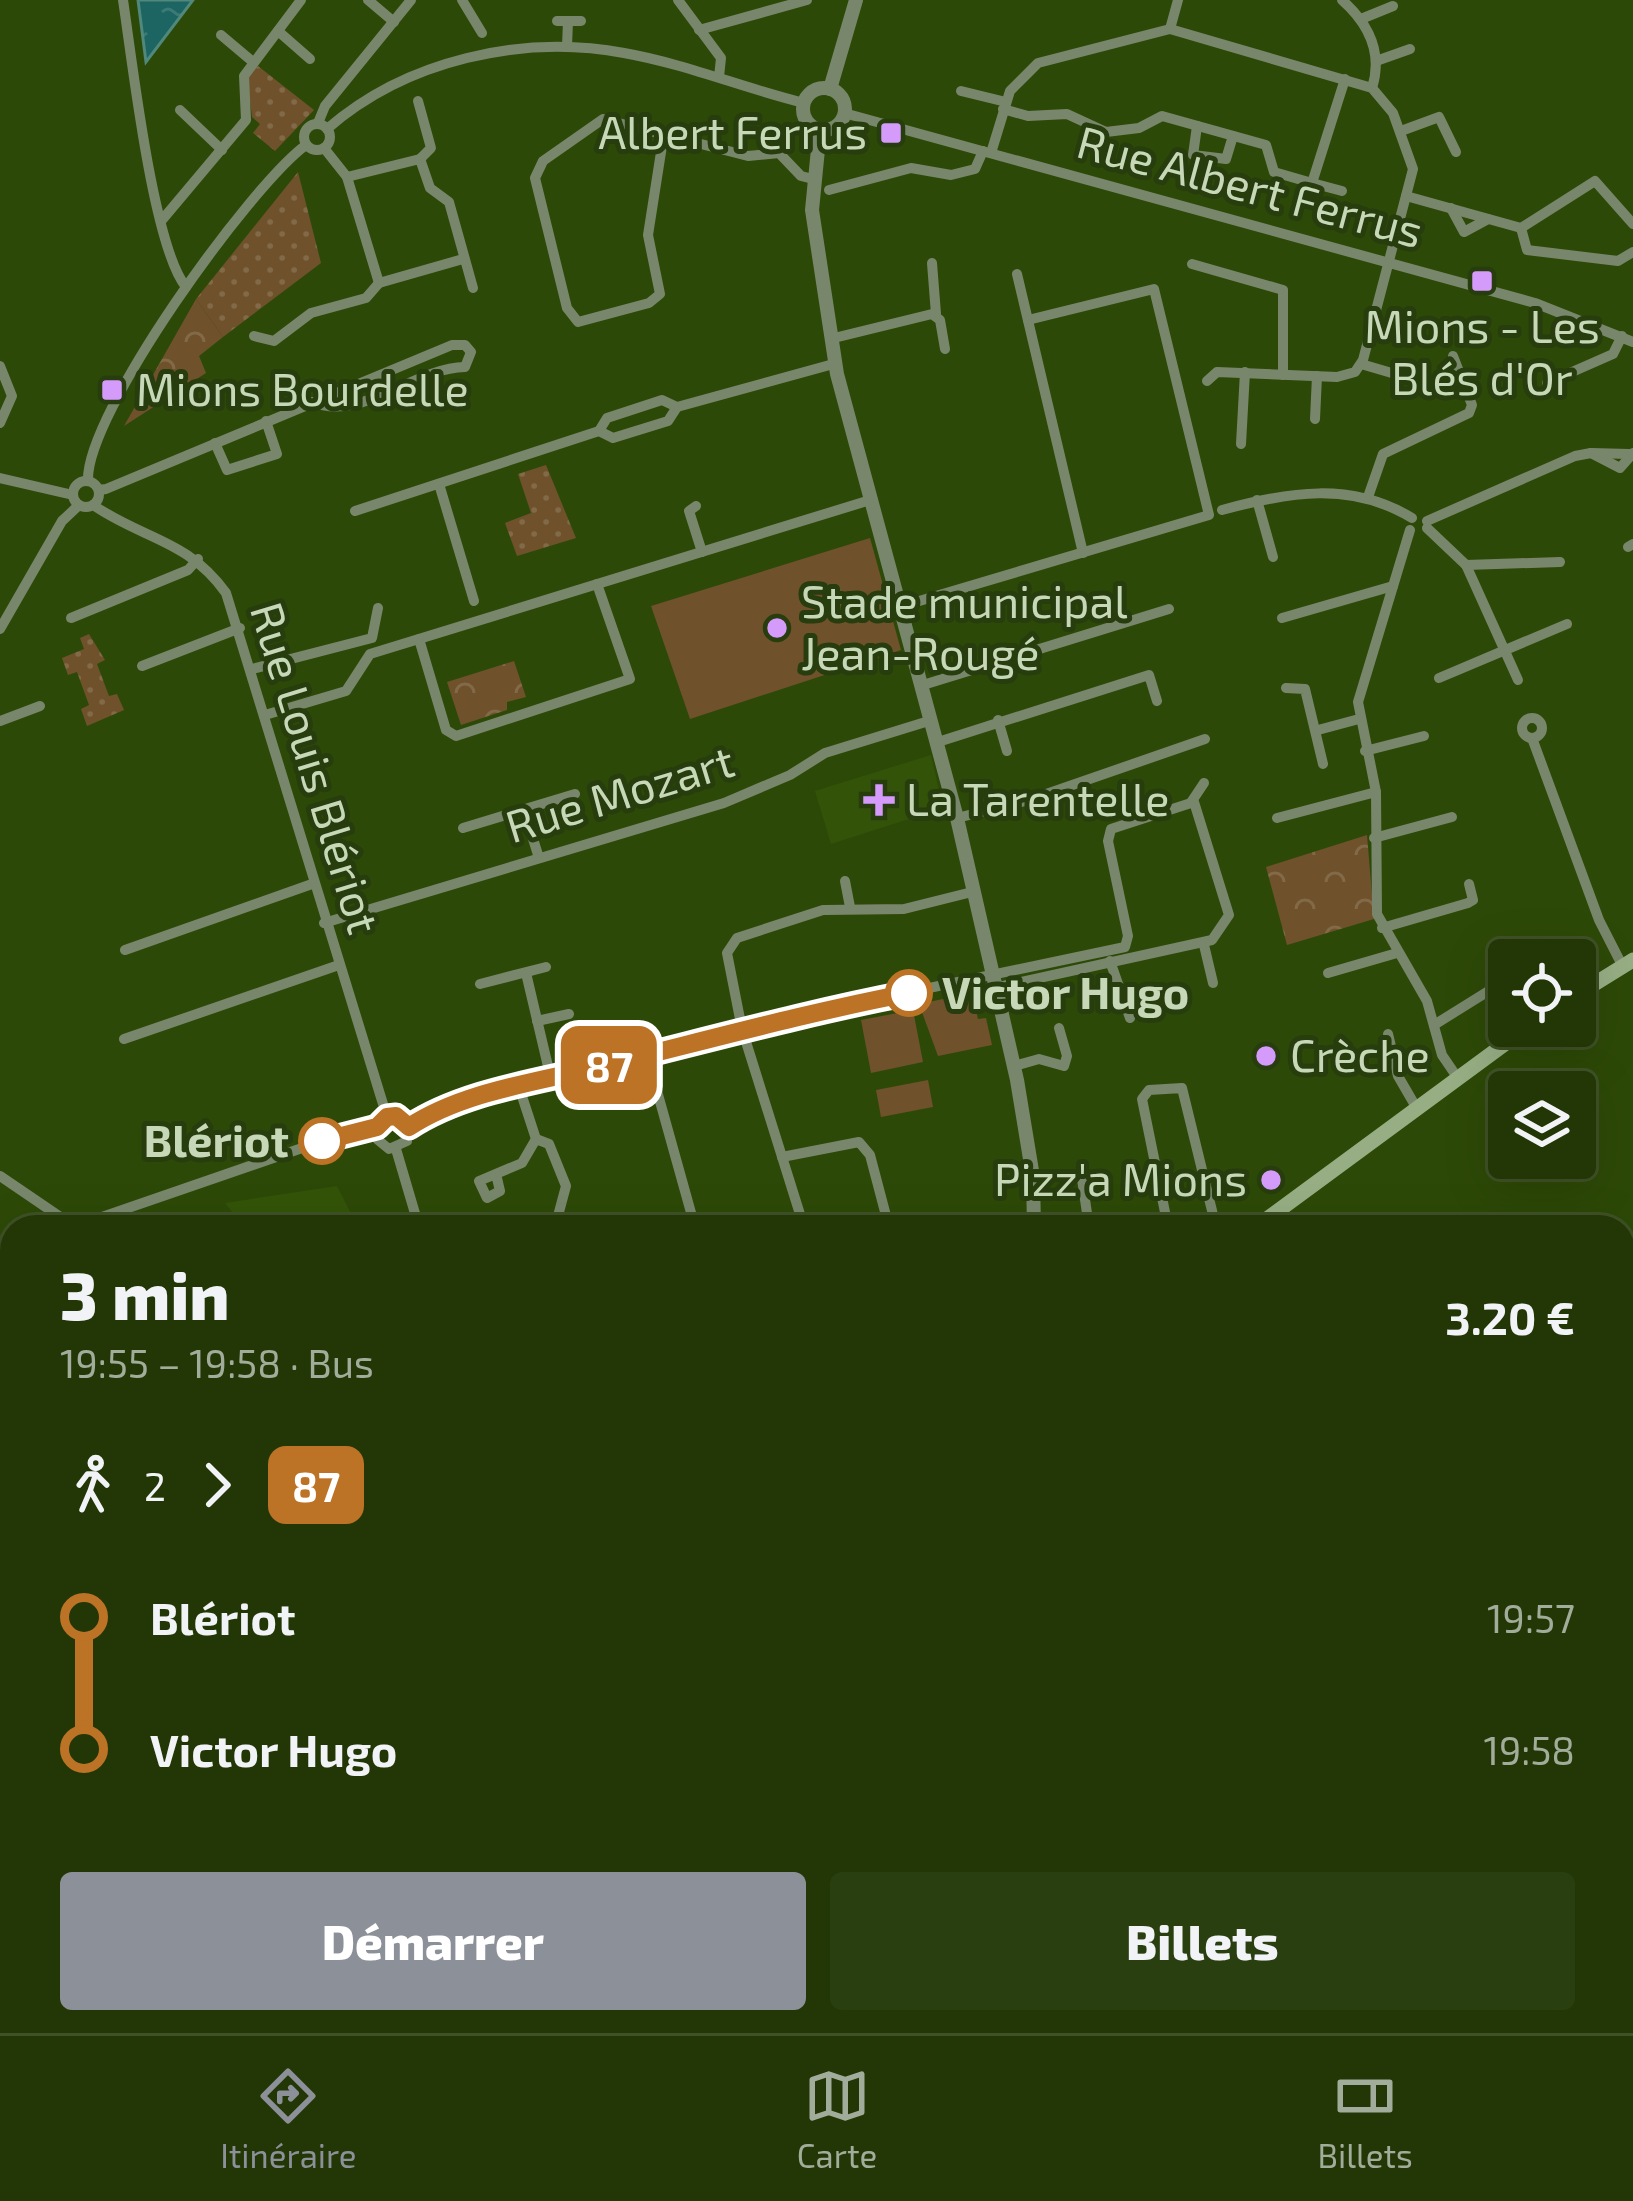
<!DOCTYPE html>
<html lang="fr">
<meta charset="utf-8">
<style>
:root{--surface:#223705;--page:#2a3f0f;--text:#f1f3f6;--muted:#a2ac9a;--line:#3f5127;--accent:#8c9099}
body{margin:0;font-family:"Exo 2",sans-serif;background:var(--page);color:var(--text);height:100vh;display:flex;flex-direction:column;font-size:45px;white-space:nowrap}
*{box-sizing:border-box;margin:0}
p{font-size:39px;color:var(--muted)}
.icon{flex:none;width:66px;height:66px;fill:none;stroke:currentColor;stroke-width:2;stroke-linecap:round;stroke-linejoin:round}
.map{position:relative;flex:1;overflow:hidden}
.drawer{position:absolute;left:0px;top:1215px;width:1635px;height:819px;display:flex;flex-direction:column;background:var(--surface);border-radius:36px 36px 0 0;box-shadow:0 12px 48px #0002,0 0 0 3px var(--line)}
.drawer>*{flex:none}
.badge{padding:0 24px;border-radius:18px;font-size:42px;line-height:78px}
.fabs{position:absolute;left:1488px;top:939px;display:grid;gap:24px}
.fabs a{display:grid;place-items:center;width:108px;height:108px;border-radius:12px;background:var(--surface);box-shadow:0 12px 48px #0002,0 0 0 3px var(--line);font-size:60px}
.map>.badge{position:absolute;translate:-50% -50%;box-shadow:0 0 0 6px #fff}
.legs{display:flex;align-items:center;gap:18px;height:132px;padding:0 60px;font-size:39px}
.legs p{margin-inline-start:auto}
.headline{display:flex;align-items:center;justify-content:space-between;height:204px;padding:0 60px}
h1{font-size:66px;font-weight:800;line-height:90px}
.action{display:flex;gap:24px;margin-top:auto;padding:24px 60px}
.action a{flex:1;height:138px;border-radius:12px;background:var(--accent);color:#fff;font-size:48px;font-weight:800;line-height:138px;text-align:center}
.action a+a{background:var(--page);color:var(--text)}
ul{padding:0 60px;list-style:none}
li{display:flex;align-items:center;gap:42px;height:132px;font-size:45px}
li i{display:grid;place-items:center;width:18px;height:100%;margin:0 15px;background:currentColor}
li i::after{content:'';width:30px;height:30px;margin:-15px;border:9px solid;border-radius:50%;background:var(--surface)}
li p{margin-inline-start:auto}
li:first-child i{background:linear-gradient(#0000 50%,currentColor 0)}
li:last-child i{background:linear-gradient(currentColor 50%,#0000 0)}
.tabs{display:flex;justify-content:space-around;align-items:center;height:168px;border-top:3px solid var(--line);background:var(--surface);font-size:33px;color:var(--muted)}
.tabs a{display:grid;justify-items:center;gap:6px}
.tabs .current{color:var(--accent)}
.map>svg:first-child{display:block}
.built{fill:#335408}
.grass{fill:url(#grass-dots)}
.park{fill:url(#park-crowns)}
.pitch{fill:#6f512b}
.water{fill:url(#water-ripples);stroke:#50887c;stroke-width:3}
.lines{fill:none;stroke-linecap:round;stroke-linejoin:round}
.minor{stroke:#78876c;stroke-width:10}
.tertiary{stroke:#78876c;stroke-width:14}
.secondary{stroke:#97ae84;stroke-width:15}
.line-1-casing{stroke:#fff;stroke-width:27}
.line-1{stroke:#bc7326;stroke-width:18}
.poi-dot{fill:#d59bfb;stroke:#273d0e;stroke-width:4.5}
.stop-1-dot{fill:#fff;stroke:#bc7326;stroke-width:6}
.labels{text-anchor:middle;stroke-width:10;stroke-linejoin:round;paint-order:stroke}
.poi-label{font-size:45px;fill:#c6d8b8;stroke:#273d0e;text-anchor:start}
.street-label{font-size:45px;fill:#c6d8b8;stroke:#273d0e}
.stop-label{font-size:45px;font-weight:bold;fill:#c6d8b8;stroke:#273d0e;text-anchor:start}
</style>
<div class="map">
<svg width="1633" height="2033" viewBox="0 0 1633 2033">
<defs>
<pattern id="grass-dots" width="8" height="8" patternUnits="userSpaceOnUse" patternTransform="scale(3)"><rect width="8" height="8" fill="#6f512b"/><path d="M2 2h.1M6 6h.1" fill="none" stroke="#826948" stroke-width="1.8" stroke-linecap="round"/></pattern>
<pattern id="park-crowns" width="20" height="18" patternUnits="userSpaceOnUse" patternTransform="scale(3)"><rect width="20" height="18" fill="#6f512b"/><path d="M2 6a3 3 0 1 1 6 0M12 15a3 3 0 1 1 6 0" fill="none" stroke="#826948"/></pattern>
<pattern id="water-ripples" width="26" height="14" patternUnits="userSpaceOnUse" patternTransform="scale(3)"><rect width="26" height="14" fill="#1d6562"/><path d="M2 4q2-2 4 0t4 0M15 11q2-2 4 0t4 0" fill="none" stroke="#3c7a76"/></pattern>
</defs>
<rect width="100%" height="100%" fill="#2d4907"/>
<g class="built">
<polygon points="931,755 943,808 831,844 815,791"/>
<polygon points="337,1186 355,1221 371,1220 376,1227 228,1227 239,1221 225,1203"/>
</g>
<g class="grass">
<polygon points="258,66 314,110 275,151 253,133 260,124 252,117 247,76"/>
<polygon points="298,172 321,263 223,337 196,299"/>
<polygon points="546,465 576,538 517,556 505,523 531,513 518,474"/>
<polygon points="89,634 105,660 97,664 109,696 117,694 124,710 87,726 81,709 89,705 77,672 68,675 62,658 84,649 80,638"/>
</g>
<g class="park">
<polygon points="196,299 223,337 199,356 206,373 124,426"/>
<polygon points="514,661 526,697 507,702 507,710 461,725 447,682"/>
<polygon points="1367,835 1374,919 1287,945 1266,867"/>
</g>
<g class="pitch">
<polygon points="870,538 901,650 690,719 651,606"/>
<polygon points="972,993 978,1019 986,1018 992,1045 938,1056 919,1004"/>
<polygon points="913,1010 923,1062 871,1073 861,1020"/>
<polygon points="928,1080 933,1107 881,1117 876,1090"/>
</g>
<polygon class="water" points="138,0 193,0 146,62"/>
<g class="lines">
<g class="minor">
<path d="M123,0C132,59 153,247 186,287"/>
<polyline points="368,0 394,22"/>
<polyline points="462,0 482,33"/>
<polyline points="678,0 721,58 719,77"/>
<path d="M1342,0C1369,24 1383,53 1372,88"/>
<polyline points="1361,19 1393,6"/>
<polyline points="557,21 581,21"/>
<polyline points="1170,29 1178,0"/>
<polyline points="699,30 807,0"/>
<polyline points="278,31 310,59"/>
<polyline points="221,35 253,62"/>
<polyline points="567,46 568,21"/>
<polyline points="1379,60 1410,49"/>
<polyline points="961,91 1006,102"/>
<polyline points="418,101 431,148 420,159"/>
<polyline points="1003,109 1028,116 1067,114 1106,132 1139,128 1162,116 1266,145 1274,172 1312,183 1345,79"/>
<polyline points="180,110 222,150"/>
<polyline points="844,113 1535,303 1633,342"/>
<polyline points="318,123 325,106 411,0"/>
<circle cx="317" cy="137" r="13"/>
<polyline points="1197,126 1193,155 1226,159 1233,136"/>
<path d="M327,129C406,60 522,34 624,53C686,64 743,88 804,103"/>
<polyline points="1401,131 1439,117 1456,152"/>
<polyline points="664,133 648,235 660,294 649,303 578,322 567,308 535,178 543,161 603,119 748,156 779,153 801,176 813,179"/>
<polyline points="324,148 347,177 379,283 463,259"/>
<polyline points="991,153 1010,91 1038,63 1170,29 1372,88 1393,113 1413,169 1363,360 1355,372 1337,377 1217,372 1207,381"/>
<polyline points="347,177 420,159 430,188 449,202 473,288"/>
<polyline points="1312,183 1342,191"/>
<polyline points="829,190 911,168 951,175 975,169 983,151"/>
<polyline points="1406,196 1521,228"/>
<polyline points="1451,208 1464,232 1488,219"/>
<polyline points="162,220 246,120 244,76 301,0"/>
<polyline points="1521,228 1595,181 1633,224"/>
<polyline points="1521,228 1527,250 1618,261 1633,252"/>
<polyline points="932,263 936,314"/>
<polyline points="1192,264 1283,290 1283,375"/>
<polyline points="1017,274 1083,553"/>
<polyline points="254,336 274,341 311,313 366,298 379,283"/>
<polyline points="834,338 932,314 940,320 945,349"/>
<polyline points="1361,364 1402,376"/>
<polyline points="0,366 12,396 0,423"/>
<polyline points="1547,383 1613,354 1622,336"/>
<polyline points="1315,419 1317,376"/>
<polyline points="599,431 613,438 668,421 677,407"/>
<polyline points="215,443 227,470 277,454 266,421"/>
<polyline points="1241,444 1245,372"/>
<polyline points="1591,453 1629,454"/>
<polyline points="0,478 73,495"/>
<circle cx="86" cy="494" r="13"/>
<path d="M88,481C85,414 250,186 306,145"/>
<polyline points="439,484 474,601"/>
<path d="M99,490L106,489L452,345H465L471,352L465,367C413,368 363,422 312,402"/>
<polyline points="1368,497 1383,454 1469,413 1472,405 1453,356"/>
<polyline points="1257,500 1273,557"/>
<path d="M93,505C144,540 187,539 226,593L387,1117"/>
<polyline points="696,506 689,511 702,552"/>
<path d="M1222,510C1288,492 1351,481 1412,518"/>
<polyline points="355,511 599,431 607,418 662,400 677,407 837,363"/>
<polyline points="1427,521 1575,456 1591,453 1620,468 1633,453"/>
<polyline points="1427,528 1466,565 1518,680"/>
<polyline points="1410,530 1358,702 1376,792 1377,914 1427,1001 1442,1055 1457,1077"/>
<polyline points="1628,547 1633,544"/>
<polyline points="1466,565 1560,562"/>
<polyline points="899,607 1209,515 1154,289 1028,320"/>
<polyline points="71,618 188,570 198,559"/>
<polyline points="1282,618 1393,586"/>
<polyline points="0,629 62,521 79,505"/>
<polyline points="419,639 446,730 456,736 630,679 597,584"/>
<polyline points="142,666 240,628"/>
<polyline points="252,669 372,638 378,608"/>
<polyline points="1439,678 1567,624"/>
<polyline points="923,685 1169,609"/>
<polyline points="1286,688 1305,689 1323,764"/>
<polyline points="265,715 346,691 370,654 867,501"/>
<circle cx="1532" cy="728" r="10"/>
<polyline points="998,720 1007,751"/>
<polyline points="0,721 40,706"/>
<polyline points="1318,730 1359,719"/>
<polyline points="1532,738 1599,920 1623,967"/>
<polyline points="938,742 1149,675 1157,701"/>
<polyline points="1365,751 1424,736"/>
<polyline points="1192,801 1204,783"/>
<polyline points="524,810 539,858"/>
<polyline points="957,818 1029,800 1205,739"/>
<polyline points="1277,818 1376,792"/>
<polyline points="463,828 575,794"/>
<polyline points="1374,838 1452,817"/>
<polyline points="845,881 850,907"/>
<polyline points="825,910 904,909 972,892"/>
<polyline points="324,923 724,803 790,775 825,753 932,720"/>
<polyline points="1382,928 1468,903 1473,900 1469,884"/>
<polyline points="1204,945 1213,983"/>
<polyline points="125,950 312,884"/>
<polyline points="1110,961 1130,1018"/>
<polyline points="526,973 551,1079"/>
<polyline points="1328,973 1397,953"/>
<polyline points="480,984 546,967"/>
<polyline points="537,1021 569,1014"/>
<polyline points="1434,1025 1503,982"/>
<polyline points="1388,1034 1398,1076 1416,1107"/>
<polyline points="124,1039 336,966"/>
<polyline points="647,1055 695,1227"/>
<polyline points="1014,1066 1039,1059 1064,1066 1067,1056 1059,1028"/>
<polyline points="519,1087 536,1139"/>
<polyline points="409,1127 436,1109 767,1022 1125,947 1128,936 1108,841 1111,829 1194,802 1229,915 1212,940 994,988"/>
<polyline points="396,1149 419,1227"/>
<polyline points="782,1157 859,1142 870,1155 889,1227"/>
<polyline points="496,1174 500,1191 487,1198 479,1181 522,1163 536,1139 549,1144 566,1186 555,1227"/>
<polyline points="0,1176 75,1227"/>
<polyline points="1082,1179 1089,1227"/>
<polyline points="73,1227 334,1137 377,1127 387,1117 404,1120 407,1141 389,1149 378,1140 377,1127"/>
<polyline points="804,1227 742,1029 727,953 737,938 823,910"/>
<polyline points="1168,1227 1142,1099 1149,1090 1182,1088 1216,1227"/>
<polyline points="0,1262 12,1257"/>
<polyline points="1623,1307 1633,1299"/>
<polyline points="1623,1373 1633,1397"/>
<polyline points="10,1434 12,1441"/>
<polyline points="1633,1471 1628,1473 1633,1486"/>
<polyline points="0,1506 12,1502"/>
<polyline points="0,1527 12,1562"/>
<polyline points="1623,1661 1633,1656"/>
<polyline points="0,1681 12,1715"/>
<polyline points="1623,1781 1633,1776"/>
<polyline points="1623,1941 1633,1936"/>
<polyline points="1623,1961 1633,1973"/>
<polyline points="0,1996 12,2000"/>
<polyline points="76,2022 95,2033"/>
<polyline points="1285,2022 1287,2033"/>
<polyline points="715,2033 711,2024 719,2022"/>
<polyline points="1393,2033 1416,2022"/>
</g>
<g class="tertiary">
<circle cx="824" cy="109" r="21"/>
<polyline points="830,89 856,0"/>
<polyline points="820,129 812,210 837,374 957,818 1017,1080 1033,1177 1034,1227"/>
</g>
<g class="secondary">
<polyline points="1575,996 1633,960"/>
<polyline points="1256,1227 1529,1026"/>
<polyline points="0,1875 12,1870"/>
</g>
</g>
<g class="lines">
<g class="line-1-casing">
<path id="line-1" d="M322,1141L377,1127L387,1117L396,1116L409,1127C464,1091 538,1082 602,1066C704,1041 805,1013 909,993"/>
</g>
<use href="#line-1" class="line-1"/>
</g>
<g class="poi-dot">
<rect x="879" y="121" width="24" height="24" rx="6"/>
<rect x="1470" y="269" width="24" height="24" rx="6"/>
<rect x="100" y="378" width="24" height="24" rx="6"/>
<circle cx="777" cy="628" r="12"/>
<path d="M873 782h12v12h12v12h-12v12h-12v-12h-12v-12h12z"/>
<circle cx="1266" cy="1056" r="12"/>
<circle cx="1271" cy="1180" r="12"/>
</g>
<g class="stop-1-dot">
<circle cx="909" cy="993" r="21"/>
<circle cx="322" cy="1141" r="21"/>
</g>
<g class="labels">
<g class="poi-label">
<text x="867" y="149" text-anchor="end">Albert Ferrus</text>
<text x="1482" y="343" text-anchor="middle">Mions - Les<tspan x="1482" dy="52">Blés d'Or</tspan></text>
<text x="136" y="406">Mions Bourdelle</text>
<text x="801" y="618">Stade municipal<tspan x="801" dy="52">Jean-Rougé</tspan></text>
<text x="906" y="816">La Tarentelle</text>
<text x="1290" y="1072">Crèche</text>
<text x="1247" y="1196" text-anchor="end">Pizz'a Mions</text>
</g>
<g class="street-label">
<text transform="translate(1250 187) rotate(15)" y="16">Rue Albert Ferrus</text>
<text transform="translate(315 768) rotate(73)" y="16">Rue Louis Blériot</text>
<text transform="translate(620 794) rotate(-17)" y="16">Rue Mozart</text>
</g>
<g class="stop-label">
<text x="942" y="1009">Victor Hugo</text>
<text x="289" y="1157" text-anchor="end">Blériot</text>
</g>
</g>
</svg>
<div class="fabs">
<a><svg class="icon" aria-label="locate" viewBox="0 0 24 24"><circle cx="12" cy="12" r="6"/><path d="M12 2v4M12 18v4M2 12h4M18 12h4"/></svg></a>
<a><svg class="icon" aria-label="layers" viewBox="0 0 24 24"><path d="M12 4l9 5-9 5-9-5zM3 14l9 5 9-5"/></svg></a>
</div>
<b class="badge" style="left:609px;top:1065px;background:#bc7326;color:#fff">87</b>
<section class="drawer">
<div class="headline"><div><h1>3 min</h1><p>19:55 – 19:58 · Bus</p></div><b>3.20 €</b></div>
<div class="legs"><svg class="icon" aria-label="walk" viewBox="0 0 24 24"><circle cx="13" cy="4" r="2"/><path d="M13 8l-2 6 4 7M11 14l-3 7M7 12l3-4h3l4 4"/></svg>2<svg class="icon" aria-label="forward" viewBox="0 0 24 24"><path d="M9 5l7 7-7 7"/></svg><b class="badge" style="background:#bc7326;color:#fff">87</b></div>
<ul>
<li><i style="color:#bc7326"></i><b>Blériot</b><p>19:57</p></li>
<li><i style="color:#bc7326"></i><b>Victor Hugo</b><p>19:58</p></li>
</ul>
<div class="action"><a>Démarrer</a><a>Billets</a></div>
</section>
</div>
<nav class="tabs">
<a class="current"><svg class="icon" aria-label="directions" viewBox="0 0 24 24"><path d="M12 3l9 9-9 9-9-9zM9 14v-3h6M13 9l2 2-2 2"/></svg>Itinéraire</a>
<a><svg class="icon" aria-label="map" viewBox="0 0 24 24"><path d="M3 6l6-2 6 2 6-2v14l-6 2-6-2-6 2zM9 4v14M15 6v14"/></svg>Carte</a>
<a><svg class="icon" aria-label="tickets" viewBox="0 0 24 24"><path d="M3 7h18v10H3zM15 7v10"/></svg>Billets</a>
</nav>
